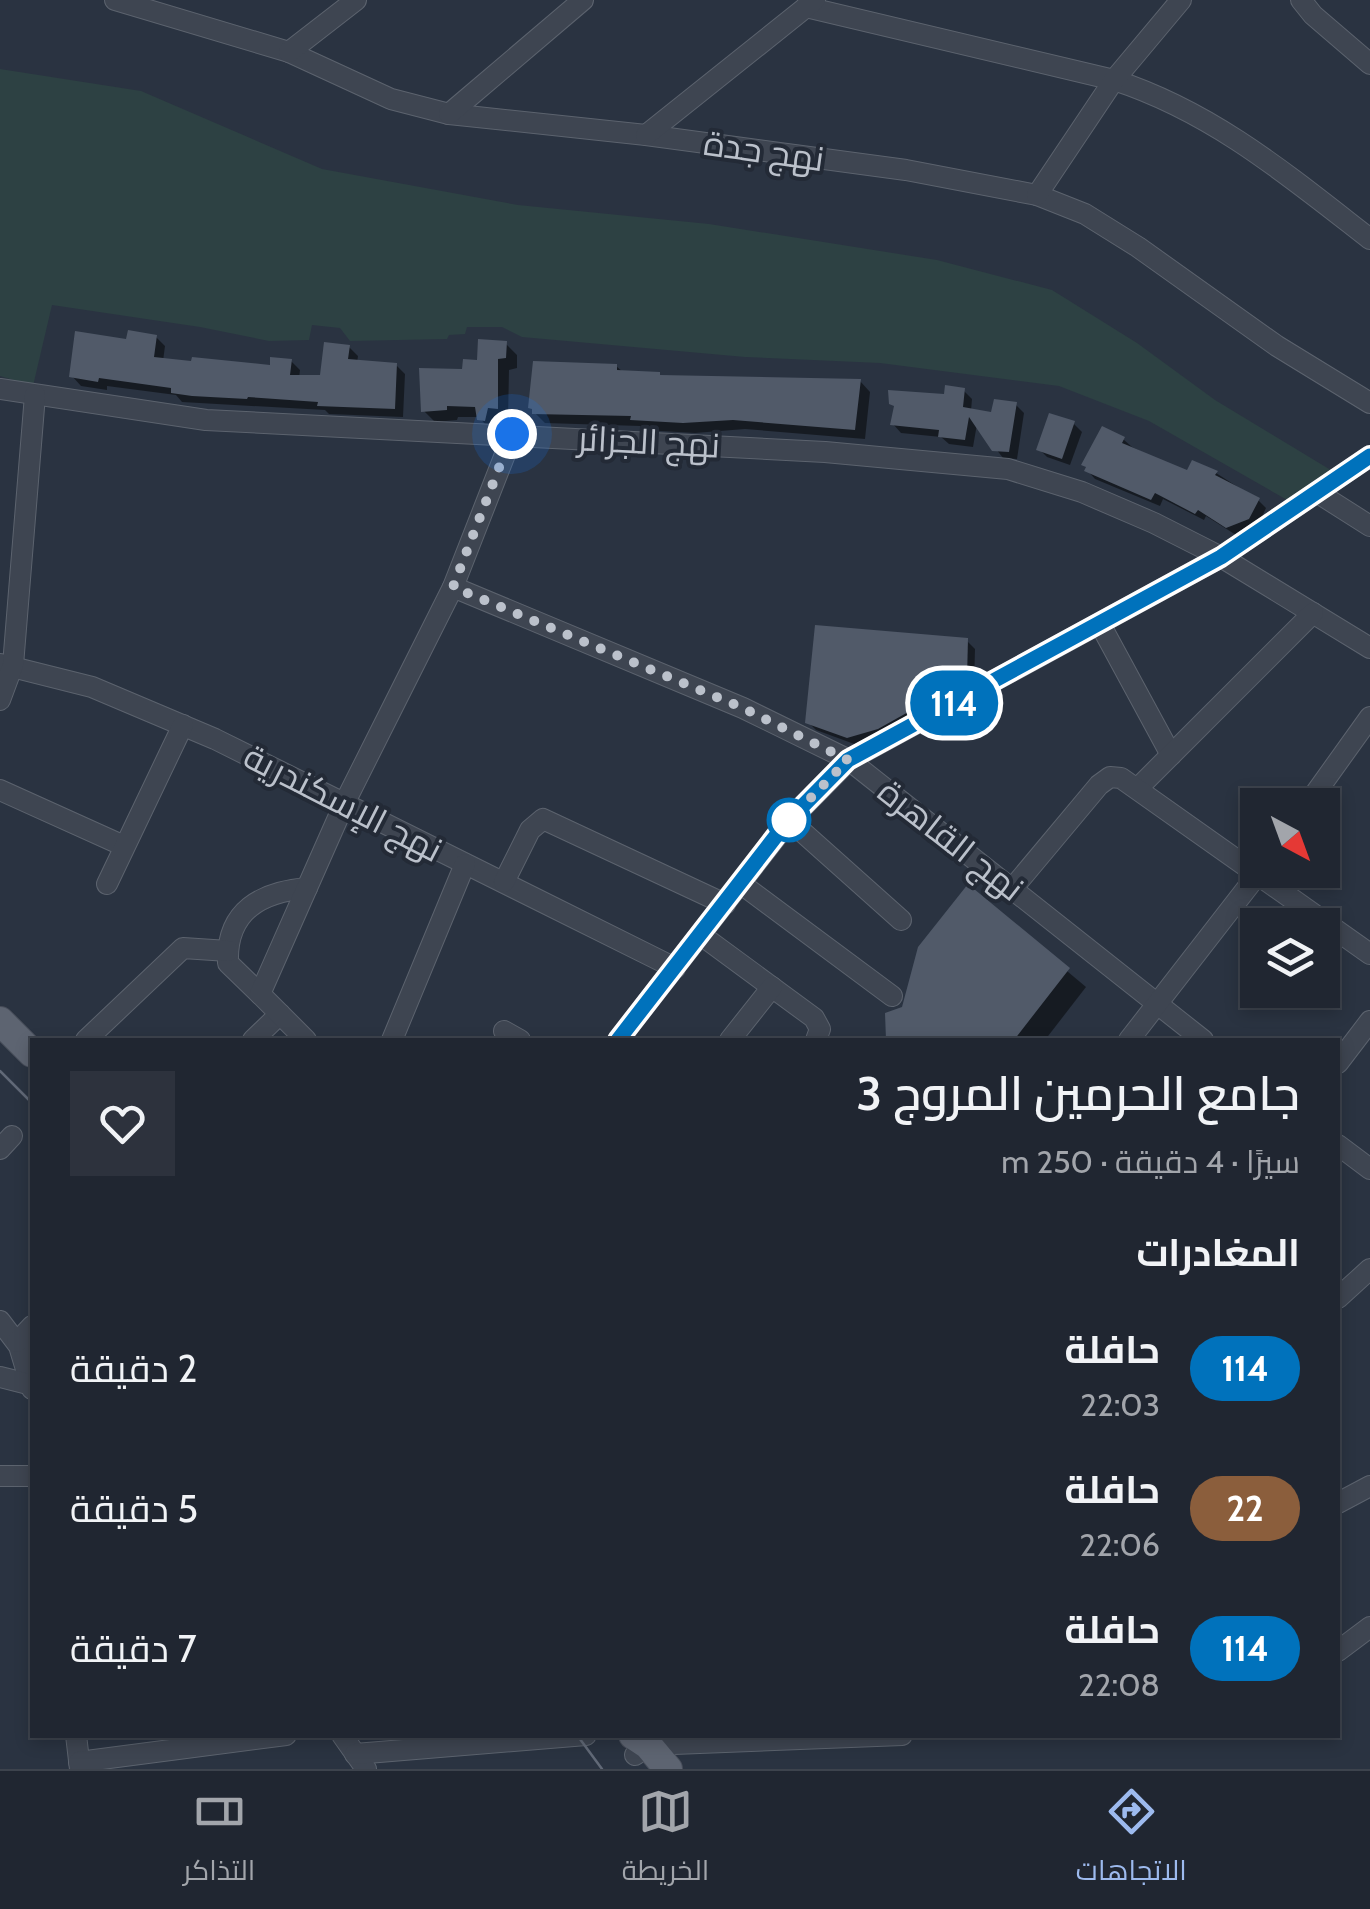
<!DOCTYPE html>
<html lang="ar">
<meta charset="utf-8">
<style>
:root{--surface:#202631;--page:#2d323d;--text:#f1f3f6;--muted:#a2a5ab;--line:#3d434d;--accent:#9dbaee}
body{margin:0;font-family:Cabin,Cairo,sans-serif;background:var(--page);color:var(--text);direction:rtl;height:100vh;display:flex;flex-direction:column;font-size:38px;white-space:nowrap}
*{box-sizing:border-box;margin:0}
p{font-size:32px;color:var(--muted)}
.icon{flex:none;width:55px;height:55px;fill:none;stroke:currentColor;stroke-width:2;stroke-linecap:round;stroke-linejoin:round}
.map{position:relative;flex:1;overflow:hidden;direction:ltr}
.details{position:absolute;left:30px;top:1038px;width:1310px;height:700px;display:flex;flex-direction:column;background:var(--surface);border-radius:0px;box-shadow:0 5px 15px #0003,0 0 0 2px var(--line);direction:rtl}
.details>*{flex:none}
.badge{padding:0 20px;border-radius:32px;font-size:35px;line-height:65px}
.needle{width:65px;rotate:139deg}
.tools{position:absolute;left:1240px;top:788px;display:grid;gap:20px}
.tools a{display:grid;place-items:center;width:100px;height:100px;border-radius:0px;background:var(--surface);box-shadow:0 5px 15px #0003,0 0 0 2px var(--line);font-size:50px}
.you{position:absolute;width:50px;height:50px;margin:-25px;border:8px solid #fff;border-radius:50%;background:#1a73e8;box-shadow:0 0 0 15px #1a73e833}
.map>.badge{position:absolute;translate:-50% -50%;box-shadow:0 0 0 5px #fff}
h2{padding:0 40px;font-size:38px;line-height:90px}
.round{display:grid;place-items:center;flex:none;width:105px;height:105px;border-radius:0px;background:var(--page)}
.head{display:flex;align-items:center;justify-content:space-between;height:170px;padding:0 40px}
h1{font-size:48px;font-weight:600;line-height:75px}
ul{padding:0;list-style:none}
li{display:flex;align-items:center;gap:30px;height:140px;padding:0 40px}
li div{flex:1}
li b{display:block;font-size:38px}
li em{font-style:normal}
li .badge{min-width:110px;font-weight:700;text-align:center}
.menu{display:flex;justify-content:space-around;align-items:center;height:140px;border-top:2px solid var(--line);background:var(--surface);font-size:28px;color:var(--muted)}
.menu a{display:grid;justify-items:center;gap:5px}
.menu .selected{color:var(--accent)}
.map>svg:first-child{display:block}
.green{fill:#2d4143}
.shadow{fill:#0007}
.building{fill:#515a69}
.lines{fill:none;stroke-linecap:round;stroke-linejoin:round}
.minor-casing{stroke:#5c636e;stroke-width:22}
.major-casing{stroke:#484e5a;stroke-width:30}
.minor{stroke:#3e4551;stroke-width:20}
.major{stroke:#5d6471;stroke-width:28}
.tram{stroke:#616977;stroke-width:2.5}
.line-casing{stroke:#fff;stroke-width:22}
.line{stroke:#0072bc;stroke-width:15}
.walk{stroke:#bbc1cb;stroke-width:10;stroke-dasharray:0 18}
.stop-dot{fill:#fff;stroke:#0072bc;stroke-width:5}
.labels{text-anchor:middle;stroke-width:8;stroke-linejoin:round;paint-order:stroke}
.street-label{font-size:35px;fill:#bbc1cb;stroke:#232a36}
</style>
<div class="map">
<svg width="1370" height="1769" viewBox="0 0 1370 1769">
<rect width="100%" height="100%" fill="#2a3341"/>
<polygon class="green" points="0,69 141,91 322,169 518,205 709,224 937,260 1052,290 1137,343 1215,400 1334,472 1289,501 1149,421 1059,386 880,363 745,357 522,337 502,327 467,327 465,334 449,335 447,339 350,341 340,328 312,325 309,340 269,341 200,327 52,305 33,386 0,376"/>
<g class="shadow">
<polygon points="156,337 165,346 163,361 272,368 291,361 300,370 299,378 323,378 349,347 358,356 357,363 396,365 405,374 403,417 329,414 325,410 182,402 176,395 107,386 107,390 81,386 72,376 128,342"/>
<polygon points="506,344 517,355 517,368 509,370 508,419 499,418 496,431 491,431 479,417 458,417 457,420 435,422 424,411 465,371"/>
<polygon points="616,366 623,372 661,377 860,381 870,392 865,439 745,429 695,433 644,430 640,426 545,423 535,413"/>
<polygon points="964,391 972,399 971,411 993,415 1016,405 1024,413 1017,459 1003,458 977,424 973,447 949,444 941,437 901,433 893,424"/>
<polygon points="1074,424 1082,432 1070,465 1047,457 1039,449"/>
<polygon points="1123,439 1132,447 1188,474 1216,473 1258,500 1266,508 1257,527 1236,535 1206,516 1204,520 1163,499 1160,506 1095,479 1087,470"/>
<polygon points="967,641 975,649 974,687 857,745 816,730 808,722"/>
<polygon points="968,888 1086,987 1045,1040 888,1040"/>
</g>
<g class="building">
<polygon points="128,330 157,335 154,357 191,361 192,357 270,365 270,357 292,359 290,375 320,375 324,342 350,345 348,359 397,363 395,409 317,406 318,402 248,397 247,399 192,396 171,393 171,388 99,378 98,382 69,377 75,331 126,339"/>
<polygon points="478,339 507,341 506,358 498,359 498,409 488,408 485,421 477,420 475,407 447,406 447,410 421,412 419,368 462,369 463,359 477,360"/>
<polygon points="533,361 617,364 617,370 660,372 660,375 861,379 855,430 733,420 683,423 630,420 631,416 532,414 532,409 528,408"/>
<polygon points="945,385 965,388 963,407 991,412 994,399 1017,402 1009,452 992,451 969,417 965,440 938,437 939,430 890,425 894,406 889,404 888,390 944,394"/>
<polygon points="1049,413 1075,421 1062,459 1036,450"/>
<polygon points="1102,426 1125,437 1122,443 1187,470 1192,460 1218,471 1215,475 1260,498 1249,519 1226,528 1198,510 1195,514 1155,493 1151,500 1084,471 1086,467 1081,465"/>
<polygon points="815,625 968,638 967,679 878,729 847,738 805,723"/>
<polygon points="968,884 1070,968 1014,1040 886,1040 885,1013 902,1007 918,947"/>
</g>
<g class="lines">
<g class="minor-casing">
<g id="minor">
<polyline points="115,0 289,52 391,99 449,114 646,135 906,170 1037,195 1085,214 1138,247 1277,346 1370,403"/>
<polyline points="1301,0 1313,15 1370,64"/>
<path d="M806,7L1114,80C1213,112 1289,176 1370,239"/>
<polyline points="289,52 356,0"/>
<polyline points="449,114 583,0"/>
<polyline points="646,135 815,0"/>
<polyline points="1037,195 1114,80 1181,0"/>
<polyline points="0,389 206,420 825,452 1008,469 1082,492 1154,523 1221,557 1370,648"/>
<polyline points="1318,493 1370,526"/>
<polyline points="453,587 743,708 849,760 1203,1040"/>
<polyline points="1100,624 1171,755"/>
<polyline points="0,664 92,687 215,739 675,968"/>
<polyline points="0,700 13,665 35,395"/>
<polyline points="1138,788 1313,613"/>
<polyline points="0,790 124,846"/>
<polyline points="1307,805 1370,717"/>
<polyline points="789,820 901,920"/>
<polyline points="504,882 530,830 543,819 725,904"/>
<polyline points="740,883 892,996"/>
<polyline points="107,884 183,725"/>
<polyline points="1012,889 1099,785 1110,777 1121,778 1370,954"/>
<polyline points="701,935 814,1018 820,1029 816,1040"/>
<path d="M260,994L228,963C226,910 262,892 307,888"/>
<polyline points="504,1031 520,1040"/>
<polyline points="86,1040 183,948 228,951"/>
<polyline points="253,1040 280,1014"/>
<polyline points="306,1040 260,994 345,802 453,587 513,434"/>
<polyline points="392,1040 465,864"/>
<polyline points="618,1040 787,823 849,760 1221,557 1370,456"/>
<polyline points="730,1040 772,987"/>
<polyline points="1129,1040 1261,870"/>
<polyline points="1338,1063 1370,1021"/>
<polyline points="1338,1145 1370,1169"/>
<polyline points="0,1149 12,1136"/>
<polyline points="1338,1298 1370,1269"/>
<polyline points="0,1321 19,1346 32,1389"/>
<polyline points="17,1342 32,1326"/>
<polyline points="0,1377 32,1385"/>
<polyline points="0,1476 32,1476"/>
<polyline points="1338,1503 1370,1486"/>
<polyline points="1338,1651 1370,1627"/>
<polyline points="76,1735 80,1769"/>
<polyline points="342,1735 366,1769"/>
<polyline points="355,1754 586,1735"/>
<polyline points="635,1755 648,1745 902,1735"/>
<polyline points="79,1762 286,1735"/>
</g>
</g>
<g class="major-casing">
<g id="major">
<polyline points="0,1021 32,1053"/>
<polyline points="633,1735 648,1745 668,1769"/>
</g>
</g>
<use href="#minor" class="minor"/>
<use href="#major" class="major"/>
<g class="tram">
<polyline points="0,1071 32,1103"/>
<polyline points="577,1735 602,1769"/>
</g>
</g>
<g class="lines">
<g class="line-casing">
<polyline id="line" points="618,1040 786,823 848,760 1221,557 1370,456"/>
</g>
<use href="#line" class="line"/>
<polyline class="walk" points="512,434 453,587 743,708 848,760 789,820"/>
</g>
<circle class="stop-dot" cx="789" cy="820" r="20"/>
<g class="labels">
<g class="street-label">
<text transform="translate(764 151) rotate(8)" y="12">نهج جدة</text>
<text transform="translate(649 442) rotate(3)" y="12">نهج الجزائر</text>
<text transform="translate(343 803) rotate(27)" y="12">نهج الإسكندرية</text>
<text transform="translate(951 840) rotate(38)" y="12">نهج القاهرة</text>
</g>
</g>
</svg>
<div class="tools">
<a><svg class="needle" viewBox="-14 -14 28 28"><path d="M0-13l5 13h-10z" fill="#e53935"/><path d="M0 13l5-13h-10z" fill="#a2a5ab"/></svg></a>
<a><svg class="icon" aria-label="layers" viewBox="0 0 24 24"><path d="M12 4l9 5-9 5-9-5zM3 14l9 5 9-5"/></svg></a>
</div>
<div class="you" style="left:512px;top:434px"></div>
<b class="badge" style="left:954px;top:703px;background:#0072bc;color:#fff">114</b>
<section class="details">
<div class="head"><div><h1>جامع الحرمين المروج 3</h1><p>سيرًا · 4 دقيقة · 250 m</p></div><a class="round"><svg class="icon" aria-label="heart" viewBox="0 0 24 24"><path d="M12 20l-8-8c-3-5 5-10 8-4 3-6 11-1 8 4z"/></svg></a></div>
<h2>المغادرات</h2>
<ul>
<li><span class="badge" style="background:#0072bc;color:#fff">114</span><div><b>حافلة</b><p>22:03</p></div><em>2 دقيقة</em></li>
<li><span class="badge" style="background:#8b5e3c;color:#fff">22</span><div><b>حافلة</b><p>22:06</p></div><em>5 دقيقة</em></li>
<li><span class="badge" style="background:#0072bc;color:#fff">114</span><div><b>حافلة</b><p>22:08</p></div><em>7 دقيقة</em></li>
</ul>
</section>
</div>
<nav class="menu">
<a class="selected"><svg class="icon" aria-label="directions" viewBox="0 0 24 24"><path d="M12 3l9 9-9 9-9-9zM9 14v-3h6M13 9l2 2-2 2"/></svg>الاتجاهات</a>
<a><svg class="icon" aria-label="map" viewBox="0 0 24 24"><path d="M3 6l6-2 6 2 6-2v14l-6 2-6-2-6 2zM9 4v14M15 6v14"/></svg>الخريطة</a>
<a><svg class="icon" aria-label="tickets" viewBox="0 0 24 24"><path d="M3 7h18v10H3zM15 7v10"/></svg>التذاكر</a>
</nav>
